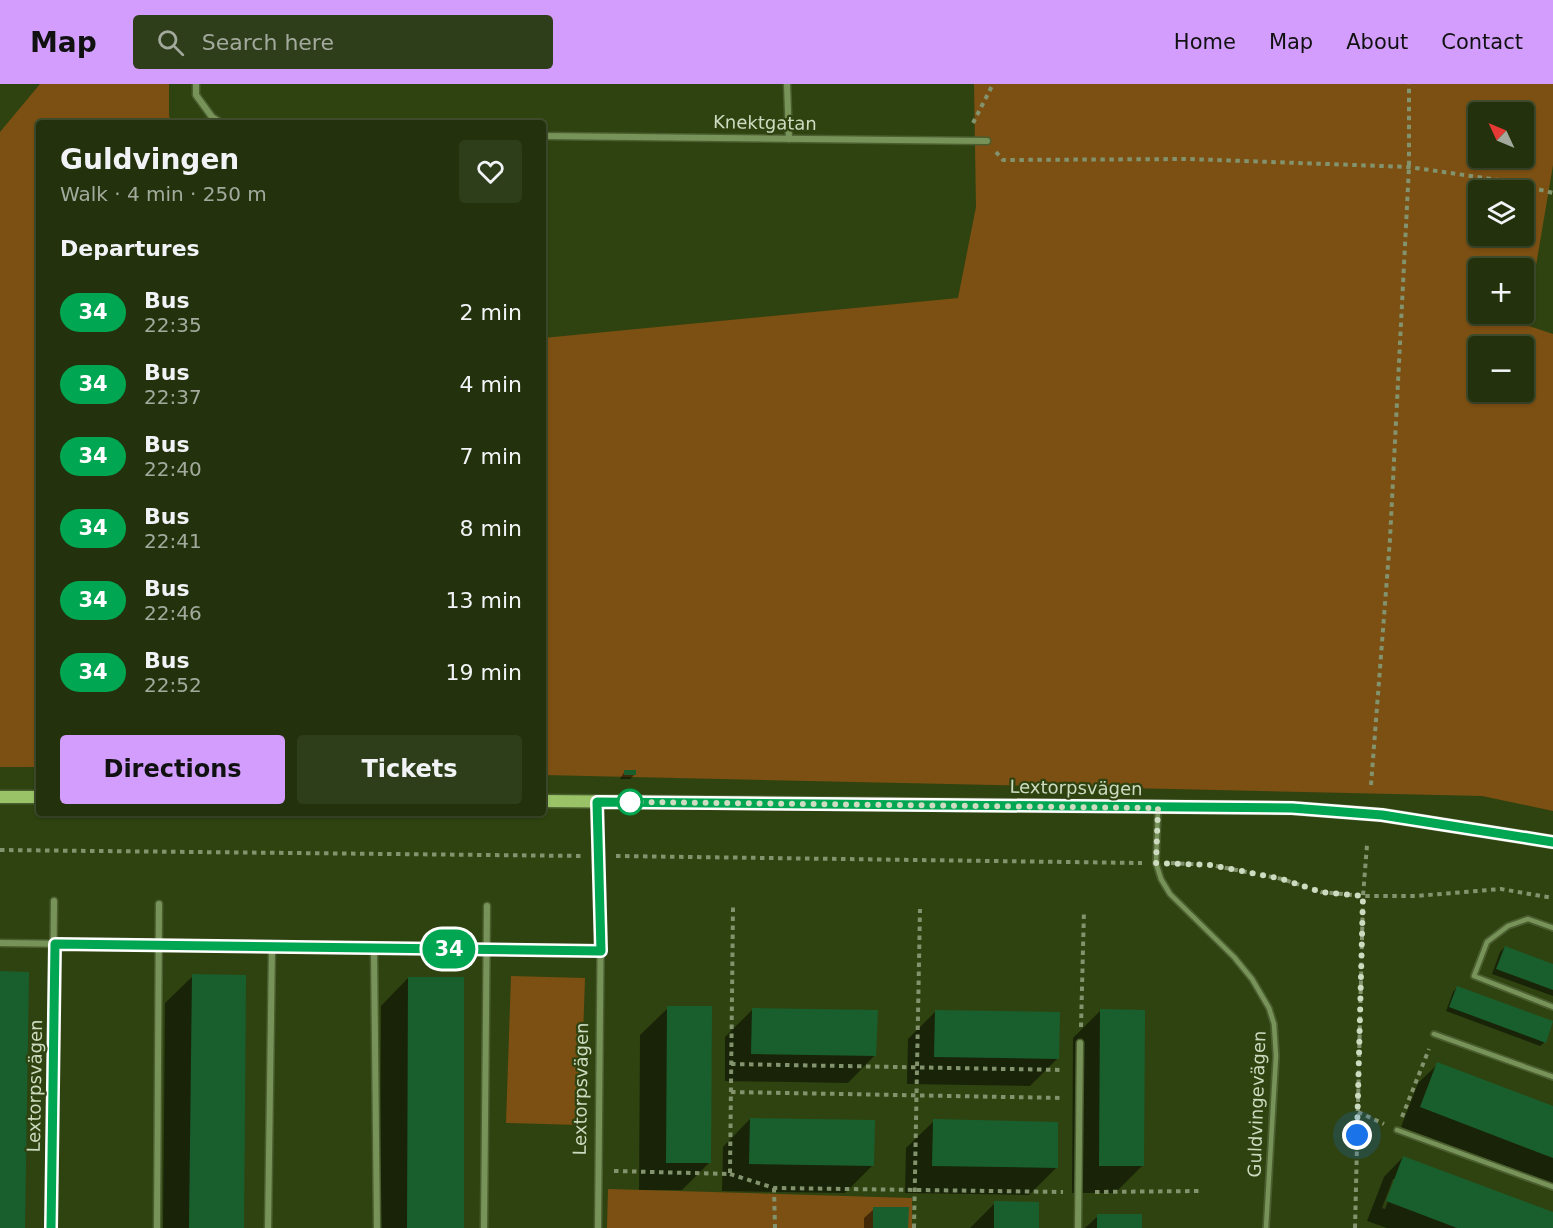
<!DOCTYPE html>
<meta charset="utf-8">
<style>
:root{--surface:#23320c;--page:#2f3e1a;--text:#f1f3f6;--muted:#a3aa9d;--line:#404d2d;--accent:#d29dfd}
body{margin:0;font-family:"DejaVu Sans",sans-serif;background:var(--page);color:var(--text);height:100vh;display:flex;flex-direction:column;font-size:22px;white-space:nowrap}
*{box-sizing:border-box;margin:0}
p{font-size:20px;color:var(--muted)}
.icon{flex:none;width:33px;height:33px;fill:none;stroke:currentColor;stroke-width:2;stroke-linecap:round;stroke-linejoin:round}
.map{position:relative;flex:1;overflow:hidden}
.drawer{position:absolute;left:36px;top:36px;width:510px;height:696px;display:flex;flex-direction:column;background:var(--surface);border-radius:6px;box-shadow:0 2px 4px #0004,0 0 0 2px var(--line)}
.drawer>*{flex:none}
.badge{padding:0 12px;border-radius:20px;font-size:21px;line-height:39px}
.needle{width:39px;rotate:314deg}
.fabs{position:absolute;left:1468px;top:18px;display:grid;gap:12px}
.fabs a{display:grid;place-items:center;width:66px;height:66px;border-radius:6px;background:var(--surface);box-shadow:0 2px 4px #0004,0 0 0 2px var(--line);font-size:30px}
.you{position:absolute;width:30px;height:30px;margin:-15px;border:4px solid #fff;border-radius:50%;background:#1a73e8;box-shadow:0 0 0 9px #1a73e833}
.map>.badge{position:absolute;translate:-50% -50%;box-shadow:0 0 0 3px #fff}
h2{padding:0 24px;font-size:22px;line-height:54px}
.round{display:grid;place-items:center;flex:none;width:63px;height:63px;border-radius:6px;background:var(--page)}
.head{display:flex;align-items:center;justify-content:space-between;height:102px;padding:0 24px}
h1{font-size:28px;font-weight:700;line-height:45px}
.cta{display:flex;gap:12px;margin-top:auto;padding:12px 24px}
.cta a{flex:1;height:69px;border-radius:6px;background:var(--accent);color:#111;font-size:24px;font-weight:700;line-height:69px;text-align:center}
.cta a+a{background:var(--page);color:var(--text)}
ul{padding:0;list-style:none}
li{display:flex;align-items:center;gap:18px;height:72px;padding:0 24px}
li div{flex:1}
li b{display:block;font-size:22px}
li em{font-style:normal}
li .badge{min-width:66px;font-weight:700;text-align:center}
header{display:flex;align-items:center;gap:36px;box-sizing:border-box;height:84px;padding:0 30px;background:var(--accent);color:#111}
header strong{font-size:28px}
nav{display:flex;gap:33px;margin-inline-start:auto;font-size:21px}
.search{width:420px;height:54px;background:var(--page);display:flex;align-items:center;gap:15px;box-sizing:border-box;padding:0 21px;border-radius:6px;color:var(--muted);font-size:22px}
.map>svg:first-child{display:block}
.green{fill:#7c4f12;fill-rule:evenodd}
.shadow{fill:#0007;fill-rule:evenodd}
.building{fill:#195f2d}
.lines{fill:none;stroke-linecap:round;stroke-linejoin:round}
.lane-casing{stroke:#4b5e30;stroke-width:8}
.street-casing{stroke:#4b5e30;stroke-width:9}
.secondary-casing{stroke:#4b5e30;stroke-width:15}
.path{stroke:#82936d;stroke-width:4;stroke-dasharray:4.5 4.5;stroke-linecap:butt}
.lane{stroke:#789359;stroke-width:4.5}
.street{stroke:#789359;stroke-width:6}
.secondary{stroke:#99c366;stroke-width:12}
.line-casing{stroke:#fff;stroke-width:14}
.line{stroke:#00a651;stroke-width:9}
.walk{stroke:#cddbc0;stroke-width:6;stroke-dasharray:0 10.8}
.stop-dot{fill:#fff;stroke:#00a651;stroke-width:3}
.labels{text-anchor:middle;stroke-width:4.5;stroke-linejoin:round;paint-order:stroke}
.street-label{font-size:18px;fill:#cddbc0;stroke:#2f4310}
</style>
<header>
<strong>Map</strong>
<div class="search"><svg class="icon" aria-label="search" viewBox="0 0 24 24"><circle cx="10" cy="10" r="6"/><path d="M15 15l6 6"/></svg>Search here</div>
<nav><a>Home</a><a>Map</a><a>About</a><a>Contact</a></nav>
</header>
<div class="map">
<svg width="1553" height="1144" viewBox="0 0 1553 1144">
<rect width="100%" height="100%" fill="#2f4310"/>
<g class="green">
<polygon points="40,0 169,0 169,31 171,39 39,39 39,683 0,683 0,48"/>
<path d="M974,0H1553V81L1526,241L1553,250V727L1482,712L543,691V254L958,214L976,123ZM1479,28H1524V74H1479ZM1479,106H1524V152H1479ZM1479,184H1524V230H1479ZM1479,262H1524V308H1479Z"/>
<polygon points="511,892 585,894 580,1041 506,1039"/>
<polygon points="608,1105 912,1114 912,1144 607,1144"/>
</g>
<g class="shadow">
<polygon points="625,687 635,690 630,695 620,695"/>
<polygon points="1505,863 1553,881 1553,912 1492,890 1500,868"/>
<polygon points="193,892 242,1144 163,1144 165,919"/>
<polygon points="408,894 462,1144 380,1144 381,922"/>
<polygon points="1457,903 1545,958 1540,962 1446,927 1453,908"/>
<polygon points="668,924 710,1078 682,1106 639,1106 640,951"/>
<polygon points="753,925 875,971 848,999 725,997 725,953"/>
<polygon points="1100,927 1142,1082 1115,1109 1072,1109 1073,954"/>
<polygon points="935,928 1058,974 1030,1002 907,1000 908,955"/>
<polygon points="1438,980 1553,1024 1553,1100 1401,1043 1418,999"/>
<polygon points="750,1035 872,1082 845,1109 722,1107 723,1063"/>
<polygon points="934,1037 1056,1084 1029,1111 905,1109 906,1064"/>
<path d="M1403,1073L1553,1130V1144H1387L1367,1137L1384,1093ZM1393,1095H1396L1385,1125L1382,1124Z"/>
<polygon points="995,1119 1038,1144 970,1144"/>
<polygon points="874,1125 907,1144 864,1144 864,1134"/>
<polygon points="1098,1132 1141,1144 1085,1144"/>
</g>
<g class="building">
<rect x="624" y="686" width="12" height="5"/>
<polygon points="1505,862 1553,880 1553,906 1496,885"/>
<polygon points="0,887 29,888 25,1144 0,1144"/>
<polygon points="192,890 246,891 244,1144 189,1144"/>
<polygon points="408,893 464,893 464,1144 407,1144"/>
<polygon points="1457,902 1553,937 1546,959 1449,923"/>
<polygon points="667,922 712,922 711,1079 666,1079"/>
<polygon points="752,924 878,926 876,972 751,970"/>
<polygon points="1100,925 1145,926 1144,1082 1099,1082"/>
<polygon points="935,926 1060,928 1059,975 934,973"/>
<polygon points="1437,978 1553,1022 1553,1074 1420,1023"/>
<polygon points="750,1034 875,1036 874,1082 749,1080"/>
<polygon points="933,1035 1058,1038 1058,1084 932,1082"/>
<polygon points="1403,1072 1553,1128 1553,1144 1457,1144 1386,1117"/>
<polygon points="994,1117 1039,1118 1039,1144 994,1144"/>
<polygon points="873,1123 909,1123 908,1144 873,1144"/>
<rect x="1097" y="1130" width="45" height="14"/>
</g>
<g class="lines">
<g class="lane-casing">
<g id="lane">
<polyline points="1158,724 1156,779 1161,795 1170,810 1234,873 1252,895 1269,924 1274,940 1276,972 1266,1144"/>
<polyline points="1553,844 1528,835 1508,842 1487,858 1474,892 1553,923"/>
<polyline points="1434,950 1553,993"/>
<polyline points="1397,1046 1553,1103"/>
</g>
</g>
<g class="street-casing">
<g id="street">
<polyline points="196,0 196,11 212,33 221,39"/>
<polyline points="787,0 789,55"/>
<polyline points="543,52 987,57"/>
<polyline points="597,718 601,821 598,1144"/>
<polyline points="0,859 601,867"/>
<polyline points="374,865 377,1144"/>
<polyline points="51,1144 54,817"/>
<polyline points="157,1144 159,820"/>
<polyline points="268,1144 272,863"/>
<polyline points="484,1144 487,822"/>
<polyline points="1078,1144 1080,959"/>
</g>
</g>
<g class="secondary-casing">
<g id="secondary">
<polyline points="0,713 39,713"/>
<polyline points="543,717 1292,724 1382,731 1553,758"/>
</g>
</g>
<g class="path">
<polyline points="973,39 993,0"/>
<polyline points="996,68 1003,76 1189,75 1409,83 1505,97 1553,109"/>
<polyline points="1371,701 1390,455 1409,83 1409,0"/>
<polyline points="0,766 584,772"/>
<polyline points="616,772 1142,779"/>
<polyline points="1171,779 1211,781 1282,795 1321,808 1363,812 1416,812 1501,805 1553,814"/>
<polyline points="1081,943 1084,826"/>
<polyline points="731,980 1063,986"/>
<polyline points="731,1008 1063,1014"/>
<polyline points="1358,1028 1384,1040"/>
<polyline points="1402,1033 1429,965"/>
<polyline points="614,1087 730,1090 733,823"/>
<polyline points="730,1090 774,1104 1063,1108"/>
<polyline points="774,1104 775,1144"/>
<polyline points="1095,1108 1202,1107"/>
<polyline points="914,1144 920,825"/>
<polyline points="1355,1144 1363,812 1367,761"/>
</g>
<use href="#lane" class="lane"/>
<use href="#street" class="street"/>
<use href="#secondary" class="secondary"/>
</g>
<g class="lines">
<g class="line-casing">
<polyline id="line" points="51,1144 55,860 601,867 597,718 1292,724 1382,731 1553,758"/>
</g>
<use href="#line" class="line"/>
<polyline class="walk" points="630,718 1158,724 1156,779 1211,781 1282,795 1321,808 1363,812 1357,1051"/>
</g>
<circle class="stop-dot" cx="630" cy="718" r="12"/>
<g class="labels">
<g class="street-label">
<text transform="translate(765 39) rotate(1)" y="6">Knektgatan</text>
<text transform="translate(1076 704) rotate(1)" y="6">Lextorpsvägen</text>
<text transform="translate(35 1002) rotate(-89)" y="6">Lextorpsvägen</text>
<text transform="translate(581 1005) rotate(-89)" y="6">Lextorpsvägen</text>
<text transform="translate(1257 1020) rotate(-88)" y="6">Guldvingevägen</text>
</g>
</g>
</svg>
<div class="fabs">
<a><svg class="needle" viewBox="-14 -14 28 28"><path d="M0-13l5 13h-10z" fill="#e53935"/><path d="M0 13l5-13h-10z" fill="#a3aa9d"/></svg></a>
<a><svg class="icon" aria-label="layers" viewBox="0 0 24 24"><path d="M12 4l9 5-9 5-9-5zM3 14l9 5 9-5"/></svg></a>
<a>+</a>
<a>−</a>
</div>
<div class="you" style="left:1357px;top:1051px"></div>
<b class="badge" style="left:449px;top:865px;background:#00a651;color:#fff">34</b>
<section class="drawer">
<div class="head"><div><h1>Guldvingen</h1><p>Walk · 4 min · 250 m</p></div><a class="round"><svg class="icon" aria-label="heart" viewBox="0 0 24 24"><path d="M12 20l-8-8c-3-5 5-10 8-4 3-6 11-1 8 4z"/></svg></a></div>
<h2>Departures</h2>
<ul>
<li><span class="badge" style="background:#00a651;color:#fff">34</span><div><b>Bus</b><p>22:35</p></div><em>2 min</em></li>
<li><span class="badge" style="background:#00a651;color:#fff">34</span><div><b>Bus</b><p>22:37</p></div><em>4 min</em></li>
<li><span class="badge" style="background:#00a651;color:#fff">34</span><div><b>Bus</b><p>22:40</p></div><em>7 min</em></li>
<li><span class="badge" style="background:#00a651;color:#fff">34</span><div><b>Bus</b><p>22:41</p></div><em>8 min</em></li>
<li><span class="badge" style="background:#00a651;color:#fff">34</span><div><b>Bus</b><p>22:46</p></div><em>13 min</em></li>
<li><span class="badge" style="background:#00a651;color:#fff">34</span><div><b>Bus</b><p>22:52</p></div><em>19 min</em></li>
</ul>
<div class="cta"><a>Directions</a><a>Tickets</a></div>
</section>
</div>
